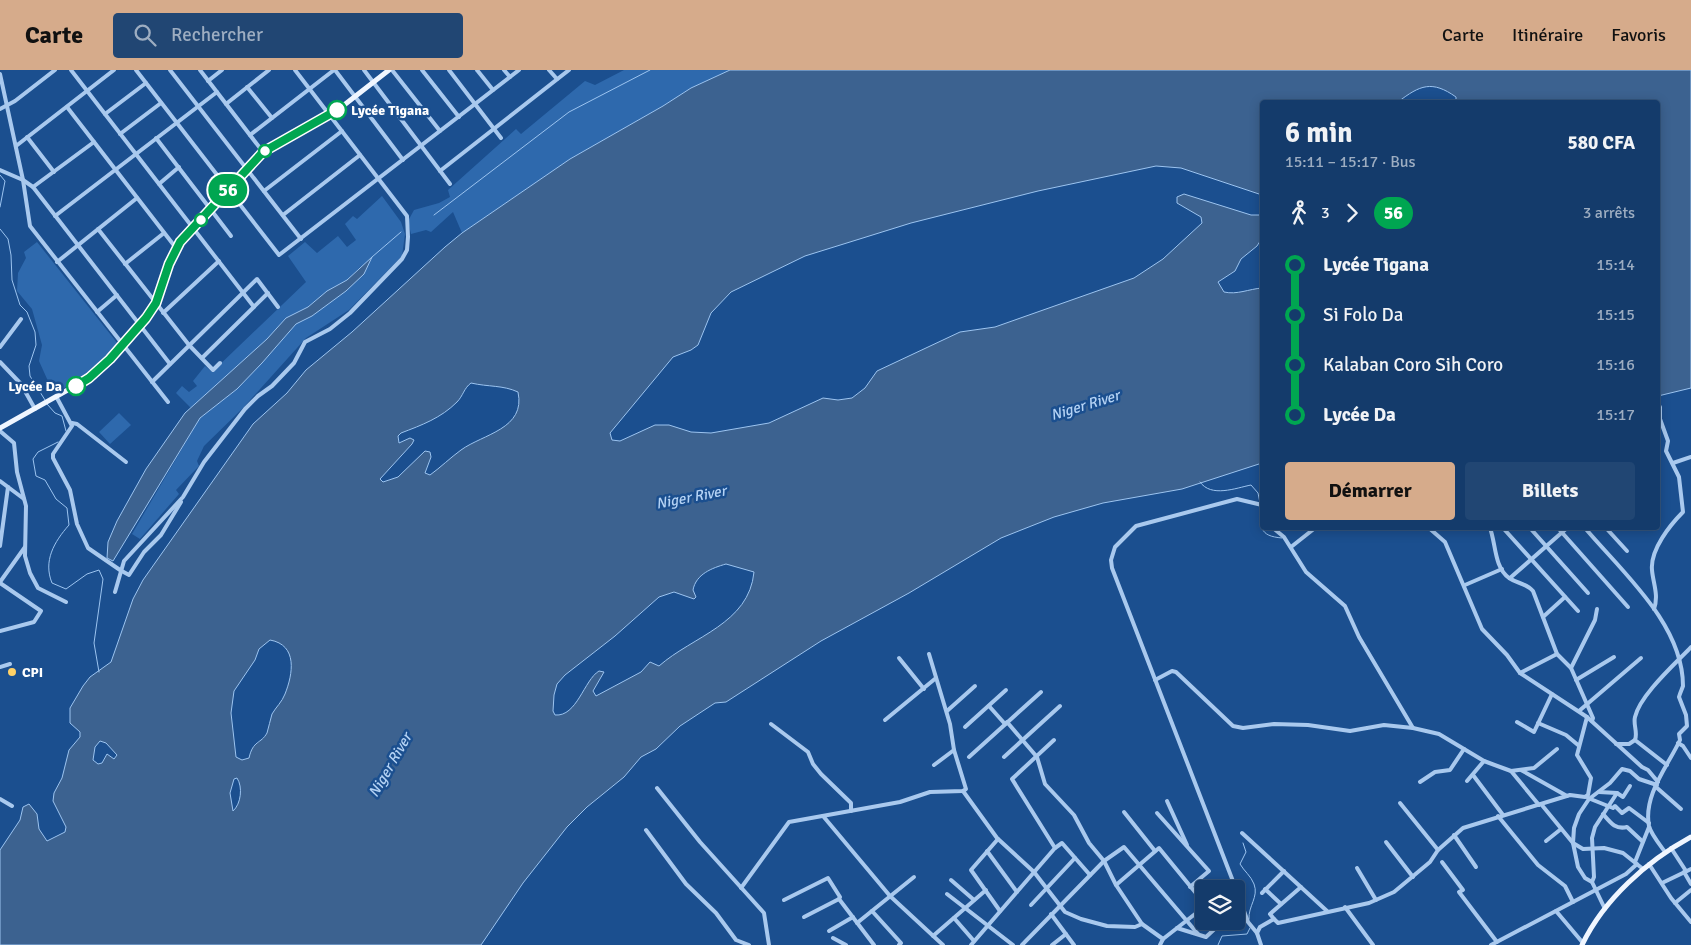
<!DOCTYPE html>
<html lang="fr">
<meta charset="utf-8">
<style>
:root{--surface:#143b6b;--page:#214673;--text:#f1f3f6;--muted:#9dadc1;--line:#33557e;--accent:#d6ab8b}
body{margin:0;font-family:Signika,sans-serif;background:var(--page);color:var(--text);height:100vh;display:flex;flex-direction:column;font-size:19px;white-space:nowrap}
*{box-sizing:border-box;margin:0}
p{font-size:16px;color:var(--muted)}
.icon{flex:none;width:28px;height:28px;fill:none;stroke:currentColor;stroke-width:2;stroke-linecap:round;stroke-linejoin:round}
.map{position:relative;flex:1;overflow:hidden}
.details{position:absolute;left:1260px;top:30px;width:400px;height:430px;display:flex;flex-direction:column;background:var(--surface);border-radius:5px;box-shadow:0 2px 12px #0003,0 0 0 1px var(--line)}
.details>*{flex:none}
.badge{padding:0 10px;border-radius:16px;font-size:18px;line-height:32px}
.controls{position:absolute;left:1195px;top:810px;display:grid;gap:10px}
.controls a{display:grid;place-items:center;width:50px;height:50px;border-radius:5px;background:var(--surface);box-shadow:0 2px 12px #0003,0 0 0 1px var(--line);font-size:25px}
.map>.badge{position:absolute;translate:-50% -50%;box-shadow:0 0 0 2px #fff}
.legs{display:flex;align-items:center;gap:8px;height:55px;padding:0 25px;font-size:16px}
.legs p{margin-inline-start:auto}
.summary{display:flex;align-items:center;justify-content:space-between;height:85px;padding:0 25px}
h1{font-size:28px;font-weight:700;line-height:38px}
.button{display:flex;gap:10px;margin-top:auto;padding:10px 25px}
.button a{flex:1;height:58px;border-radius:5px;background:var(--accent);color:#111;font-size:20px;font-weight:700;line-height:58px;text-align:center}
.button a+a{background:var(--page);color:var(--text)}
ul{padding:0 25px;list-style:none}
li{display:flex;align-items:center;gap:18px;height:50px;font-size:19px}
li i{display:grid;place-items:center;width:8px;height:100%;margin:0 6px;background:currentColor}
li i::after{content:'';width:12px;height:12px;margin:-6px;border:4px solid;border-radius:50%;background:var(--surface)}
li p{margin-inline-start:auto}
li:first-child i{background:linear-gradient(#0000 50%,currentColor 0)}
li:last-child i{background:linear-gradient(currentColor 50%,#0000 0)}
header{display:flex;align-items:center;gap:30px;box-sizing:border-box;height:70px;padding:0 25px;background:var(--accent);color:#111}
header strong{font-size:24px}
nav{display:flex;gap:28px;margin-inline-start:auto;font-size:18px}
.search{width:350px;height:45px;background:var(--page);display:flex;align-items:center;gap:12px;box-sizing:border-box;padding:0 18px;border-radius:5px;color:var(--muted);font-size:19px}
.map>svg:first-child{display:block}
.green{fill:#2e69ad}
.water{fill:#3c6290;stroke:#9cc4f0;fill-rule:evenodd}
.lines{fill:none;stroke-linecap:round;stroke-linejoin:round}
.stream{stroke:#9cc4f0;stroke-width:1}
.minor{stroke:#a9c9ee;stroke-width:4}
.major{stroke:#f0f6ff;stroke-width:5}
.line-1-casing{stroke:#fff;stroke-width:11}
.line-1{stroke:#00a651;stroke-width:8}
.stop-1-dot{fill:#fff;stroke:#00a651;stroke-width:2.5}
.poi-dot{fill:#ffd166;stroke:#1b4f8f;stroke-width:2}
.labels{text-anchor:middle;stroke-width:5;stroke-linejoin:round;paint-order:stroke}
.stop-label{font-size:14px;font-weight:bold;fill:#fff;stroke:#1b4f8f;text-anchor:start}
.poi-label{font-size:14px;font-weight:bold;fill:#fff;stroke:#1b4f8f;text-anchor:start}
.water-label{font-size:15px;font-style:italic;fill:#b5d3f5;stroke:#1b4f8f}
</style>
<header>
<strong>Carte</strong>
<div class="search"><svg class="icon" aria-label="search" viewBox="0 0 24 24"><circle cx="10" cy="10" r="6"/><path d="M15 15l6 6"/></svg>Rechercher</div>
<nav><a>Carte</a><a>Itinéraire</a><a>Favoris</a></nav>
</header>
<div class="map">
<svg width="1691" height="875" viewBox="0 0 1691 875">
<rect width="100%" height="100%" fill="#1b4f8f"/>
<g class="green">
<polygon points="624,0 730,0 691,18 663,36 570,89 462,163 453,142 431,162 426,160 411,164 408,151 414,140 439,133 450,127 448,120 516,59 521,64 585,11 595,15"/>
<polygon points="382,126 401,152 405,164 402,186 349,240 306,268 242,339 204,376 197,391 199,396 176,420 179,424 140,469 132,464 200,348 237,319 262,293 296,254 329,234 362,195 347,210 327,221 308,237 286,248 267,269 191,338 176,323 182,316 189,322 197,316 193,311 205,296 212,302 306,212 288,186 305,172 317,183 338,166 347,177 356,170 345,154 353,146 357,149"/>
<polygon points="37,172 118,274 87,304 58,322 55,317 52,320 39,291 42,275 32,239 17,221 18,203 26,188 24,182"/>
<polygon points="119,343 131,355 110,374 99,362"/>
</g>
<g class="water">
<path d="M730,0H1691V318L1658,326V32H1456V27C1432,10 1420,15 1398,32H1262V125L1181,98L1156,96L1038,121L911,153L805,186L731,222L711,243L698,275L691,280L673,287L610,363L612,370L620,371L655,355H669L691,362L711,363L769,353L823,328L838,330L852,328L865,318L877,301L960,262L995,257L1134,208L1163,189L1202,153L1201,147L1177,133V127L1184,124L1251,145H1262V168L1257,176L1241,189L1235,201L1218,212L1224,222C1237,225 1249,219 1262,218V393L1182,419L1103,433L1054,447L1001,468L909,523L821,571L726,632L715,633L680,656L656,679L641,687L624,707L587,737L567,757L523,813L481,875H0V780L20,750L23,737L29,734L37,744L39,759L47,771L65,762L66,757L53,731L54,723L62,708L69,680L80,667V662L70,653V638L83,616L90,607L111,592L133,529L143,510L253,354L287,323L306,300L352,262L445,177L462,163L570,89L663,36L691,18ZM471,313C488,317 503,315 518,322C526,359 483,364 461,380C450,388 441,397 430,405L425,403L431,387L430,382L425,381L398,407L383,412L380,409L412,374L414,370L410,368L399,373L398,366L401,363C422,355 441,348 457,332C463,326 464,318 471,313ZM726,494L754,502C749,554 693,566 659,596L650,592L641,602L596,626L593,621L604,602L599,601C584,610 577,647 555,645L553,641L554,625L557,614L565,605L615,566L659,527L674,522L694,529L696,527L693,520C696,504 712,498 726,494ZM270,570C298,575 293,604 285,624C282,632 276,637 272,644C270,650 269,657 267,663C261,674 253,670 249,688L242,690L236,687L231,643L234,621L255,590L259,579ZM100,671L106,673L117,685L114,689L107,684L102,693L98,694L93,690L95,677ZM237,708C243,717 241,734 233,741L230,723L234,709Z"/>
<polygon points="372,187 364,204 346,221 312,246 296,254 262,293 237,319 200,348 113,491 107,488 108,472 117,451 146,399 185,343 267,269 286,248 308,237 327,221 347,210"/>
</g>
<g class="lines">
<g class="stream">
<polyline points="0,105 5,111 0,137"/>
<polyline points="434,145 569,42 650,0"/>
<polyline points="0,159 8,169 11,185 12,210 20,235 27,242 35,262 36,275 29,296 30,306 45,330"/>
<polyline points="372,187 401,162"/>
<polyline points="47,334 55,343 62,346 66,361"/>
<path d="M58,372L38,382L33,389L36,406L45,410L56,429L67,438L69,455C54,472 43,491 52,513L66,519L87,504L99,500L103,509L94,573L99,602"/>
<path d="M1200,412C1211,428 1236,418 1251,415L1258,423L1260,433"/>
<path d="M1261,437C1261,457 1258,466 1282,468"/>
<path d="M1243,773L1246,782L1240,794C1244,801 1251,806 1254,814C1259,827 1248,836 1249,849"/>
<polyline points="1218,875 1222,866 1247,864 1250,858"/>
</g>
<g class="minor">
<polyline points="71,0 254,237"/>
<polyline points="136,0 279,185 519,0"/>
<polyline points="170,0 301,169"/>
<polyline points="200,0 263,82"/>
<polyline points="335,0 403,90"/>
<polyline points="364,0 450,114"/>
<polyline points="392,0 440,61"/>
<polyline points="422,0 459,47"/>
<polyline points="449,0 501,68"/>
<polyline points="477,0 493,20"/>
<polyline points="504,0 510,7"/>
<polyline points="549,0 557,9"/>
<polyline points="0,4 23,110 30,156 168,332"/>
<polyline points="208,11 222,0"/>
<polyline points="247,17 272,48"/>
<polyline points="226,34 269,0"/>
<polyline points="67,37 176,178"/>
<polyline points="0,39 15,31 55,0"/>
<polyline points="105,44 146,13"/>
<polyline points="120,64 161,33"/>
<polyline points="250,65 334,0"/>
<polyline points="27,67 54,102"/>
<polyline points="156,68 231,166"/>
<polyline points="16,76 114,0"/>
<polyline points="0,100 23,110 33,117 170,294"/>
<polyline points="440,101 569,0"/>
<polyline points="159,114 179,97"/>
<polyline points="33,117 94,72"/>
<polyline points="264,121 342,61"/>
<polyline points="283,145 360,85"/>
<polyline points="55,146 217,22"/>
<polyline points="98,159 189,275 213,300 220,293"/>
<polyline points="57,192 137,128"/>
<polyline points="125,194 164,163"/>
<polyline points="97,242 117,225"/>
<polyline points="163,243 219,191"/>
<polyline points="0,277 21,249"/>
<polyline points="202,288 268,223"/>
<polyline points="0,292 21,314 35,339"/>
<polyline points="152,312 257,209 278,237"/>
<polyline points="57,328 72,356 53,384 53,388 70,420 77,454 88,478 120,500 129,505 144,482 161,465 181,432"/>
<polyline points="72,353 77,354 126,392"/>
<polyline points="0,361 14,373 17,402 26,436 25,486 30,503 38,518 66,532"/>
<polyline points="1673,393 1691,387"/>
<polyline points="0,411 24,429"/>
<polyline points="1273,458 1284,467 1306,502 1345,536 1359,567 1413,658"/>
<polyline points="1429,458 1445,472 1482,559 1507,585 1520,603 1587,647 1642,697 1648,700 1658,712"/>
<path d="M1490,458C1496,474 1494,497 1509,508C1518,514 1526,513 1533,521L1557,584L1571,598L1593,648L1592,651"/>
<polyline points="1503,458 1578,541"/>
<polyline points="1530,458 1588,523"/>
<polyline points="1558,458 1628,537"/>
<path d="M1585,458C1622,502 1683,554 1683,616C1682,619 1680,623 1679,627L1686,645L1687,656L1679,664L1680,670C1668,696 1643,725 1649,756C1651,764 1660,775 1665,782"/>
<polyline points="1606,458 1627,481"/>
<polyline points="0,476 8,417"/>
<polyline points="1291,477 1315,458"/>
<polyline points="1510,508 1567,458"/>
<polyline points="0,512 25,477"/>
<polyline points="0,513 41,541 34,552 0,561"/>
<polyline points="1465,515 1502,499"/>
<polyline points="115,522 124,491 183,427 204,392 245,339 258,326 272,316 294,293 305,272 330,259 350,243 402,189 407,180 408,167 407,146 295,0"/>
<path d="M1654,539C1659,525 1653,513 1652,500C1650,480 1670,455 1683,442L1679,407L1666,381L1668,371L1660,349V337"/>
<polyline points="1543,547 1565,527"/>
<polyline points="899,588 924,619"/>
<polyline points="0,597 10,594"/>
<polyline points="1571,598 1595,550 1597,539"/>
<polyline points="1520,603 1557,584"/>
<polyline points="1155,610 1172,601 1176,602 1233,656 1243,658 1274,654 1308,655 1350,661 1384,655 1413,658 1439,664 1484,691 1511,701 1539,735"/>
<polyline points="1576,610 1614,587"/>
<polyline points="989,636 1005,654"/>
<polyline points="947,641 975,616"/>
<polyline points="1579,641 1641,588"/>
<polyline points="885,650 936,608"/>
<polyline points="1007,652 1037,687 1045,714 1074,745 1089,773 1104,791 1116,815 1142,854 1163,869 1160,875"/>
<polyline points="1517,652 1534,662 1552,624"/>
<polyline points="1538,653 1566,665 1578,675"/>
<polyline points="771,654 808,682 813,694 821,704 851,733 851,741"/>
<polyline points="965,657 1006,620"/>
<polyline points="1054,670 1012,709 1055,778"/>
<polyline points="1678,673 1683,676 1691,688"/>
<polyline points="1616,674 1629,674 1635,670"/>
<polyline points="969,687 1041,622"/>
<polyline points="1004,687 1060,636"/>
<polyline points="934,695 954,680"/>
<path d="M1667,695L1635,670C1638,662 1633,655 1635,647C1640,625 1675,594 1691,577"/>
<polyline points="1521,700 1567,726"/>
<polyline points="1511,701 1534,698 1557,679"/>
<polyline points="1473,705 1503,745"/>
<polyline points="1467,711 1484,691"/>
<polyline points="1420,712 1435,702 1450,700 1464,679"/>
<polyline points="1656,717 1681,739"/>
<polyline points="657,718 700,772 764,843 769,875"/>
<polyline points="963,721 997,768 1034,802 1065,842 1081,849 1107,856 1135,857 1142,854"/>
<polyline points="1599,722 1617,723 1623,727 1630,716"/>
<polyline points="1588,728 1613,738 1615,736 1622,743 1629,738 1649,753"/>
<polyline points="0,729 12,736"/>
<polyline points="1167,731 1187,775"/>
<polyline points="1400,733 1438,780"/>
<polyline points="1541,734 1573,773 1583,779 1604,778 1623,783 1643,799"/>
<polyline points="1124,742 1155,781"/>
<polyline points="1157,743 1209,801 1190,817"/>
<path d="M1603,744C1610,752 1615,760 1627,757L1642,771"/>
<polyline points="823,746 890,826 943,875"/>
<polyline points="1498,746 1538,795 1565,816 1573,832"/>
<polyline points="646,760 686,814 716,843 736,870 749,875"/>
<polyline points="1242,763 1327,841"/>
<polyline points="1454,765 1476,797"/>
<polyline points="998,769 971,800 1000,841"/>
<polyline points="1546,771 1561,759"/>
<polyline points="1386,772 1413,807"/>
<polyline points="1671,778 1686,801"/>
<polyline points="987,781 1017,822"/>
<polyline points="1442,792 1463,820 1459,822 1497,872"/>
<polyline points="1635,792 1649,757"/>
<polyline points="1649,794 1671,828 1691,852"/>
<polyline points="1357,798 1376,830"/>
<polyline points="1684,802 1691,814"/>
<polyline points="951,810 974,830"/>
<polyline points="1592,812 1594,807 1592,768 1595,757 1617,723"/>
<polyline points="1662,813 1691,799"/>
<polyline points="1116,815 1159,778 1204,833"/>
<polyline points="741,818 789,752 900,732 930,722 963,721 966,719 954,680 950,654 929,584"/>
<polyline points="1227,819 1234,814"/>
<polyline points="1236,819 1112,498 1111,490 1115,477 1136,456 1237,429 1262,435"/>
<polyline points="1236,819 1248,852 1257,863 1261,875"/>
<polyline points="1265,819 1281,834"/>
<polyline points="1262,823 1284,801"/>
<polyline points="947,824 1013,875"/>
<polyline points="784,830 828,808 840,827 839,829 874,875"/>
<polyline points="1675,833 1691,820"/>
<polyline points="1031,835 1075,788"/>
<polyline points="1345,837 1373,875"/>
<polyline points="1605,839 1592,812 1585,808 1578,797 1573,773 1574,758 1579,744 1589,729 1610,713 1622,699 1630,701 1639,709 1657,715"/>
<polyline points="872,841 901,873 899,875"/>
<polyline points="1556,841 1583,873"/>
<polyline points="1051,844 1074,875"/>
<polyline points="804,847 839,829"/>
<polyline points="954,848 974,871"/>
<polyline points="1274,849 1270,844 1301,817"/>
<polyline points="857,853 914,807"/>
<polyline points="1177,858 1206,867 1221,853 1219,851"/>
<polyline points="829,861 853,847"/>
<polyline points="1257,863 1260,857 1274,849 1278,853 1369,833 1394,822 1430,792 1438,780 1463,758 1570,725 1585,727 1588,725 1591,708 1577,685 1587,647"/>
<polyline points="933,866 986,820"/>
<polyline points="833,868 846,875"/>
<polyline points="1163,869 1204,837"/>
<polyline points="971,875 1055,778 1062,773 1090,805"/>
<polyline points="1022,875 1104,791 1124,777 1198,864"/>
<polyline points="1052,875 1066,864"/>
<polyline points="1491,875 1626,804 1637,794"/>
</g>
<g class="major">
<polyline points="0,358 89,308 110,289 151,241 173,184 180,172 263,82 330,46 389,0"/>
<path d="M1582,875C1604,829 1647,791 1691,767"/>
</g>
</g>
<g class="lines">
<g class="line-1-casing">
<polyline id="line-1" points="76,316 89,308 110,289 146,248 156,233 169,194 180,172 263,82 337,40"/>
</g>
<use href="#line-1" class="line-1"/>
</g>
<g class="stop-1-dot">
<circle cx="337" cy="40" r="9"/>
<circle cx="265" cy="81" r="6"/>
<circle cx="201" cy="150" r="6"/>
<circle cx="76" cy="316" r="9"/>
</g>
<circle class="poi-dot" cx="12" cy="602" r="5"/>
<g class="labels">
<g class="stop-label">
<text x="351" y="45">Lycée Tigana</text>
<text x="62" y="321" text-anchor="end">Lycée Da</text>
</g>
<g class="poi-label">
<text x="22" y="607">CPI</text>
</g>
<g class="water-label">
<text transform="translate(1085 335) rotate(-17)" y="5">Niger River</text>
<text transform="translate(691 427) rotate(-11)" y="5">Niger River</text>
<text transform="translate(390 695) rotate(-60)" y="5">Niger River</text>
</g>
</g>
</svg>
<div class="controls">
<a><svg class="icon" aria-label="layers" viewBox="0 0 24 24"><path d="M12 4l9 5-9 5-9-5zM3 14l9 5 9-5"/></svg></a>
</div>
<b class="badge" style="left:228px;top:120px;background:#00a651;color:#fff">56</b>
<section class="details">
<div class="summary"><div><h1>6 min</h1><p>15:11 – 15:17 · Bus</p></div><b>580 CFA</b></div>
<div class="legs"><svg class="icon" aria-label="walk" viewBox="0 0 24 24"><circle cx="13" cy="4" r="2"/><path d="M13 8l-2 6 4 7M11 14l-3 7M7 12l3-4h3l4 4"/></svg>3<svg class="icon" aria-label="forward" viewBox="0 0 24 24"><path d="M9 5l7 7-7 7"/></svg><b class="badge" style="background:#00a651;color:#fff">56</b><p>3 arrêts</p></div>
<ul>
<li><i style="color:#00a651"></i><b>Lycée Tigana</b><p>15:14</p></li>
<li><i style="color:#00a651"></i><span>Si Folo Da</span><p>15:15</p></li>
<li><i style="color:#00a651"></i><span>Kalaban Coro Sih Coro</span><p>15:16</p></li>
<li><i style="color:#00a651"></i><b>Lycée Da</b><p>15:17</p></li>
</ul>
<div class="button"><a>Démarrer</a><a>Billets</a></div>
</section>
</div>
